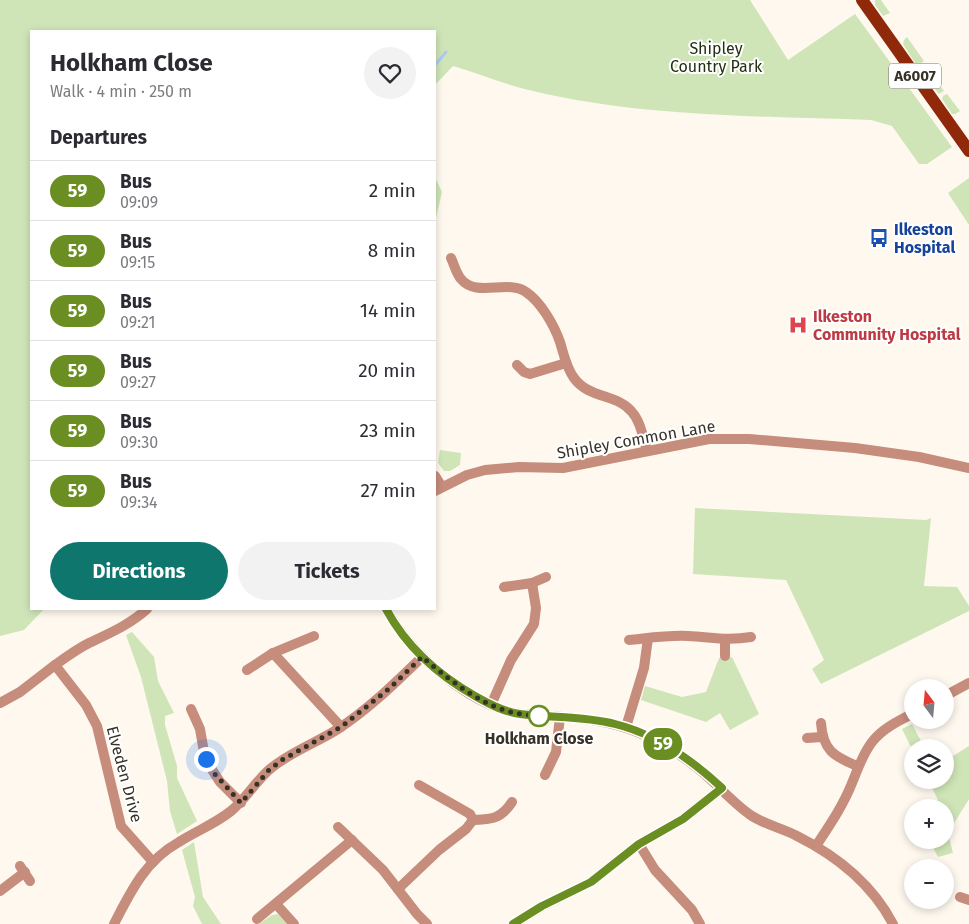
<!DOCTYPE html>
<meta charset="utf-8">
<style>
:root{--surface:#fff;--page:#f2f2f3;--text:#2b2b33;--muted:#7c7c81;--line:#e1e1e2;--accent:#0f766e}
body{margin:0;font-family:"Fira Sans",sans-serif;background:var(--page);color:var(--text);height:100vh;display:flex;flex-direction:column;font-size:19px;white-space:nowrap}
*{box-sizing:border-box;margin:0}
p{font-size:16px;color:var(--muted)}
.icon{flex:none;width:28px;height:28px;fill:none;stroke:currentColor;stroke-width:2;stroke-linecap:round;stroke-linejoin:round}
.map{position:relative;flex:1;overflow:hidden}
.side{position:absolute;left:30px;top:30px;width:406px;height:580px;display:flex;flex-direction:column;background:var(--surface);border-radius:0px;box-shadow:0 2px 8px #0003}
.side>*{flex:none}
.badge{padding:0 10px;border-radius:16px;font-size:18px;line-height:32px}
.needle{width:32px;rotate:344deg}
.fabs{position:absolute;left:904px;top:679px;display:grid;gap:10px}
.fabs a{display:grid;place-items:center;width:50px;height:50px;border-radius:50%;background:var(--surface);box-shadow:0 2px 8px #0003;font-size:25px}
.you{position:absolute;width:25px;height:25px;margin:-12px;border:4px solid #fff;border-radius:50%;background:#1a73e8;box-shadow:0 0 0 8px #1a73e833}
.map>.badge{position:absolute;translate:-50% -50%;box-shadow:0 0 0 2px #fff}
h2{padding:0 20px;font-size:19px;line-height:45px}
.round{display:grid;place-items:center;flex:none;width:52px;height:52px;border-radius:26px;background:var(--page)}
.head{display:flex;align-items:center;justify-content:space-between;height:85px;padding:0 20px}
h1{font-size:24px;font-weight:700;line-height:38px}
.primary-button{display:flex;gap:10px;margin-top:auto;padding:10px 20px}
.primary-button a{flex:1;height:58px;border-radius:30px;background:var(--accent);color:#fff;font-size:20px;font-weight:700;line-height:58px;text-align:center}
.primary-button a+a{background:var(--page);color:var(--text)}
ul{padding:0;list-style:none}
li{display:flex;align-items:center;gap:15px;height:60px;padding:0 20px;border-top:1px solid var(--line)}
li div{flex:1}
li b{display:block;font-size:19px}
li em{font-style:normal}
li .badge{min-width:55px;font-weight:700;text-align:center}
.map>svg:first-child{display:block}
.green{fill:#cfe5b7}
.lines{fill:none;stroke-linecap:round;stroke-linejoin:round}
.stream{stroke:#b0c8f1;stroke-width:3}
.minor{stroke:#c68c7c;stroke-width:10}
.tertiary{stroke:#c68c7c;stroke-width:10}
.primary{stroke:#8f2909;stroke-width:12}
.line-casing{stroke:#fff;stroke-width:11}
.line{stroke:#6b8e23;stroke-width:8}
.walk{stroke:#373128;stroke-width:5;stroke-dasharray:0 9}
.stop-dot{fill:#fff;stroke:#6b8e23;stroke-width:2.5}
.labels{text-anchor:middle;stroke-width:4;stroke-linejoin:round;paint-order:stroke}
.shield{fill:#fff;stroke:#736f68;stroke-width:1}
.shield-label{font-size:15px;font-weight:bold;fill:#373128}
.park-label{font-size:16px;fill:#222f10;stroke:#fff}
.transit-label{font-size:16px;font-weight:bold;fill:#164399;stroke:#fff;text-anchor:start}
.health-label{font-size:16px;font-weight:bold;fill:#be3a42;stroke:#fff;text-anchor:start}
.street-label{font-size:16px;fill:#373128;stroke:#fff}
.stop-label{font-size:16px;font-weight:bold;fill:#373128;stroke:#fff}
</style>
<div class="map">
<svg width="969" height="924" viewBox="0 0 969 924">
<rect width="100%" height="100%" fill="#fef8ef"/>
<g class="green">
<path d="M0,0H750L788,60L855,14L952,147L927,164H919L892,126L871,120C761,116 641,117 533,91C506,85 480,74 453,66L435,85V31H31V609H44L24,630L0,636Z"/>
<polygon points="875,0 881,0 890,13 883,16 875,5"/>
<polygon points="907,37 924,61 920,64 915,63 903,44 904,40"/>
<polygon points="935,78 944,91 939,94 930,83"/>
<polygon points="947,94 960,111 955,114 952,114 942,99 943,96"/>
<polygon points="435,177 442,192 435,222"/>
<polygon points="969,178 969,225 948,193"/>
<polygon points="440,450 461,453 460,465 450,471 444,471 438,463"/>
<polygon points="695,508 926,520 931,518 924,586 957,587 969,606 969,611 821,684 812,669 824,660 786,580 693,574"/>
<polygon points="132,632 154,657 158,681 174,713 165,716 165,725 177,766 177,778 197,821 177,834 170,811 167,781 141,677 126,635"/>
<polygon points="732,657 759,714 730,730 720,713 706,722 641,700 645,686 682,697 706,692 719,658"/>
<polygon points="912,724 924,747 912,749 902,729"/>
<polygon points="969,746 969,799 948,833 953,853 938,857 929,840 945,840 945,808 925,807 938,800 928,780 945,780 945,761"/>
<polygon points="194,842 203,897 221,924 202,924 193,906 195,897 182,850"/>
<polygon points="278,914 288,924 259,924 272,915"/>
</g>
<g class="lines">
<polyline class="stream" points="435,65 446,52"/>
<g class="minor">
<path d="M451,258C454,264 456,273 461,279C476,298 508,279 526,292C541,302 554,325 560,342C564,355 566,367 574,378C589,399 618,394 632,412C641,422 643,438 647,451"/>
<polyline points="517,365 524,372 530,374 566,363"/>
<polyline points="435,476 442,487"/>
<polyline points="504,587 532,583 546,577"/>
<path d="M629,640C649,638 669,635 688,636C712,637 726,641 751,637"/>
<polyline points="273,653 341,727"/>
<polyline points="725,656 725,640"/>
<polyline points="247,670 273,653 314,636"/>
<polyline points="945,696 969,683"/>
<polyline points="0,703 20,692 55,665 86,705 97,726 121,826 153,862"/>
<polyline points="491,705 511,660 534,624 536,608 532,583"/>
<polyline points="191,709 200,729 204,752 209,765 220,782 241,803"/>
<path d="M821,723C823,750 833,756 857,766"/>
<polyline points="626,727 644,668 648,638"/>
<polyline points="807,738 822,737"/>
<polyline points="545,775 556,752 560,717"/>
<path d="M473,820C492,819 501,819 512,802"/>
<polyline points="338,827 383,870 417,914 427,924"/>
<polyline points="639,844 655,870 692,910 700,924"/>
<path d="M816,846C829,826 843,806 852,783C858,769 862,755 872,742C882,729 898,721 912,714"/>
<polyline points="20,866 30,881"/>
<polyline points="398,889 439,850 466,829 473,820 470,814 419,785"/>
<polyline points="0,891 25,872"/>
<polyline points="960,897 969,900"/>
<polyline points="276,904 294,924"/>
<polyline points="257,919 352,840"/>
<path d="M114,924C131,891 145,861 179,842C196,831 215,824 231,811C246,799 255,782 270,769C290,752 316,743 338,729C369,709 396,682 422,657"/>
<polyline points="513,924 543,906 591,882 639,844 683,819 722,788"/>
</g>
<g class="tertiary">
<polyline points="435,491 467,475 485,470 519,467 563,468 709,439 749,439 855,448 919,457 969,468"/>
<path d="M386,609C411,654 469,706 521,714C595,719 634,719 695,766C715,781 731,802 752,816C766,825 782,828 797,836C837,856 872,884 893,924"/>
<path d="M55,665C66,657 77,649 89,643C110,633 129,625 147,609"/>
</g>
<polyline class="primary" points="862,0 969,151"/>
</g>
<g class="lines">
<g class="line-casing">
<path id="line" d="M386,609C406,646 438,675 475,696C489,704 504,712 520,714C552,718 584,716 615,724C656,734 692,760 722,788L683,819L639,844L591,882L542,906L513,924"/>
</g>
<use href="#line" class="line"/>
<path class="walk" d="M206,759L214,773L241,803L269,770L282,760L341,727L390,688L422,657C449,679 477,703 511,712C521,715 532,715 542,716H539"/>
</g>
<defs>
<g id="bus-bare" transform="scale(1.5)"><path d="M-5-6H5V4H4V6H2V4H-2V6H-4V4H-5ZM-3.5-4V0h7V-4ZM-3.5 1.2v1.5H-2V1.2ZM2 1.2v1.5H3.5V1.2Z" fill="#1a4fb4" stroke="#fff" stroke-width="2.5" paint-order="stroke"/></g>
<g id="hospital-bare" transform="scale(1.5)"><path d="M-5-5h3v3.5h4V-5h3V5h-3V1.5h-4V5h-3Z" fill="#e0444e" stroke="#fff" stroke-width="2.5" paint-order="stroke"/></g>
</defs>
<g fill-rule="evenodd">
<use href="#bus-bare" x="879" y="238"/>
<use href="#hospital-bare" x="798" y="325"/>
</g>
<circle class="stop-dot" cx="539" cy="716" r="10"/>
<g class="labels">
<rect class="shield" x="889" y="63.5" width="52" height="25" rx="4"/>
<g class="shield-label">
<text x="915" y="81">A6007</text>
</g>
<g class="park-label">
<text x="716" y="54">Shipley<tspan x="716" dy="18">Country Park</tspan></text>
</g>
<g class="transit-label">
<text x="894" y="235">Ilkeston<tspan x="894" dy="18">Hospital</tspan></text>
</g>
<g class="health-label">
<text x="813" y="322">Ilkeston<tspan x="813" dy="18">Community Hospital</tspan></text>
</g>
<g class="street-label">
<text transform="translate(636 439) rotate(-10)" y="6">Shipley Common Lane</text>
<text transform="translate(125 774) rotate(75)" y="6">Elveden Drive</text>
</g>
<g class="stop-label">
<text x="539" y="744">Holkham Close</text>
</g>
</g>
</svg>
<div class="fabs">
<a><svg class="needle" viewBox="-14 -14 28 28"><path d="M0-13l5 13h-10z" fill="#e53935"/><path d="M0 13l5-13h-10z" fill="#7c7c81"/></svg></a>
<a><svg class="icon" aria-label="layers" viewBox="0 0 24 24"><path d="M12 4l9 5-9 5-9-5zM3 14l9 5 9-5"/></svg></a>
<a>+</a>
<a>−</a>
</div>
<div class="you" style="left:206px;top:759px"></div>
<b class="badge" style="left:663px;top:744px;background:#6b8e23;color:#fff">59</b>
<section class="side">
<div class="head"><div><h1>Holkham Close</h1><p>Walk · 4 min · 250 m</p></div><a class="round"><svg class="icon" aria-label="heart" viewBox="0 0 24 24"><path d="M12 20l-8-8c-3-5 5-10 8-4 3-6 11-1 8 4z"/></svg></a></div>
<h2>Departures</h2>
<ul>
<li><span class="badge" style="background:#6b8e23;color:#fff">59</span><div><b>Bus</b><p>09:09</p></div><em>2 min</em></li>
<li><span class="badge" style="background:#6b8e23;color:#fff">59</span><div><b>Bus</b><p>09:15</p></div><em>8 min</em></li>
<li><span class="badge" style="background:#6b8e23;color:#fff">59</span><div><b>Bus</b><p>09:21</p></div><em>14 min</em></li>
<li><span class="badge" style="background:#6b8e23;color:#fff">59</span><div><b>Bus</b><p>09:27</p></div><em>20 min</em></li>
<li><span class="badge" style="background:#6b8e23;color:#fff">59</span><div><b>Bus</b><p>09:30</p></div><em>23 min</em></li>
<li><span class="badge" style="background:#6b8e23;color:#fff">59</span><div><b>Bus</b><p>09:34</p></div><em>27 min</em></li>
</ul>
<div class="primary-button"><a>Directions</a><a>Tickets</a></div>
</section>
</div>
